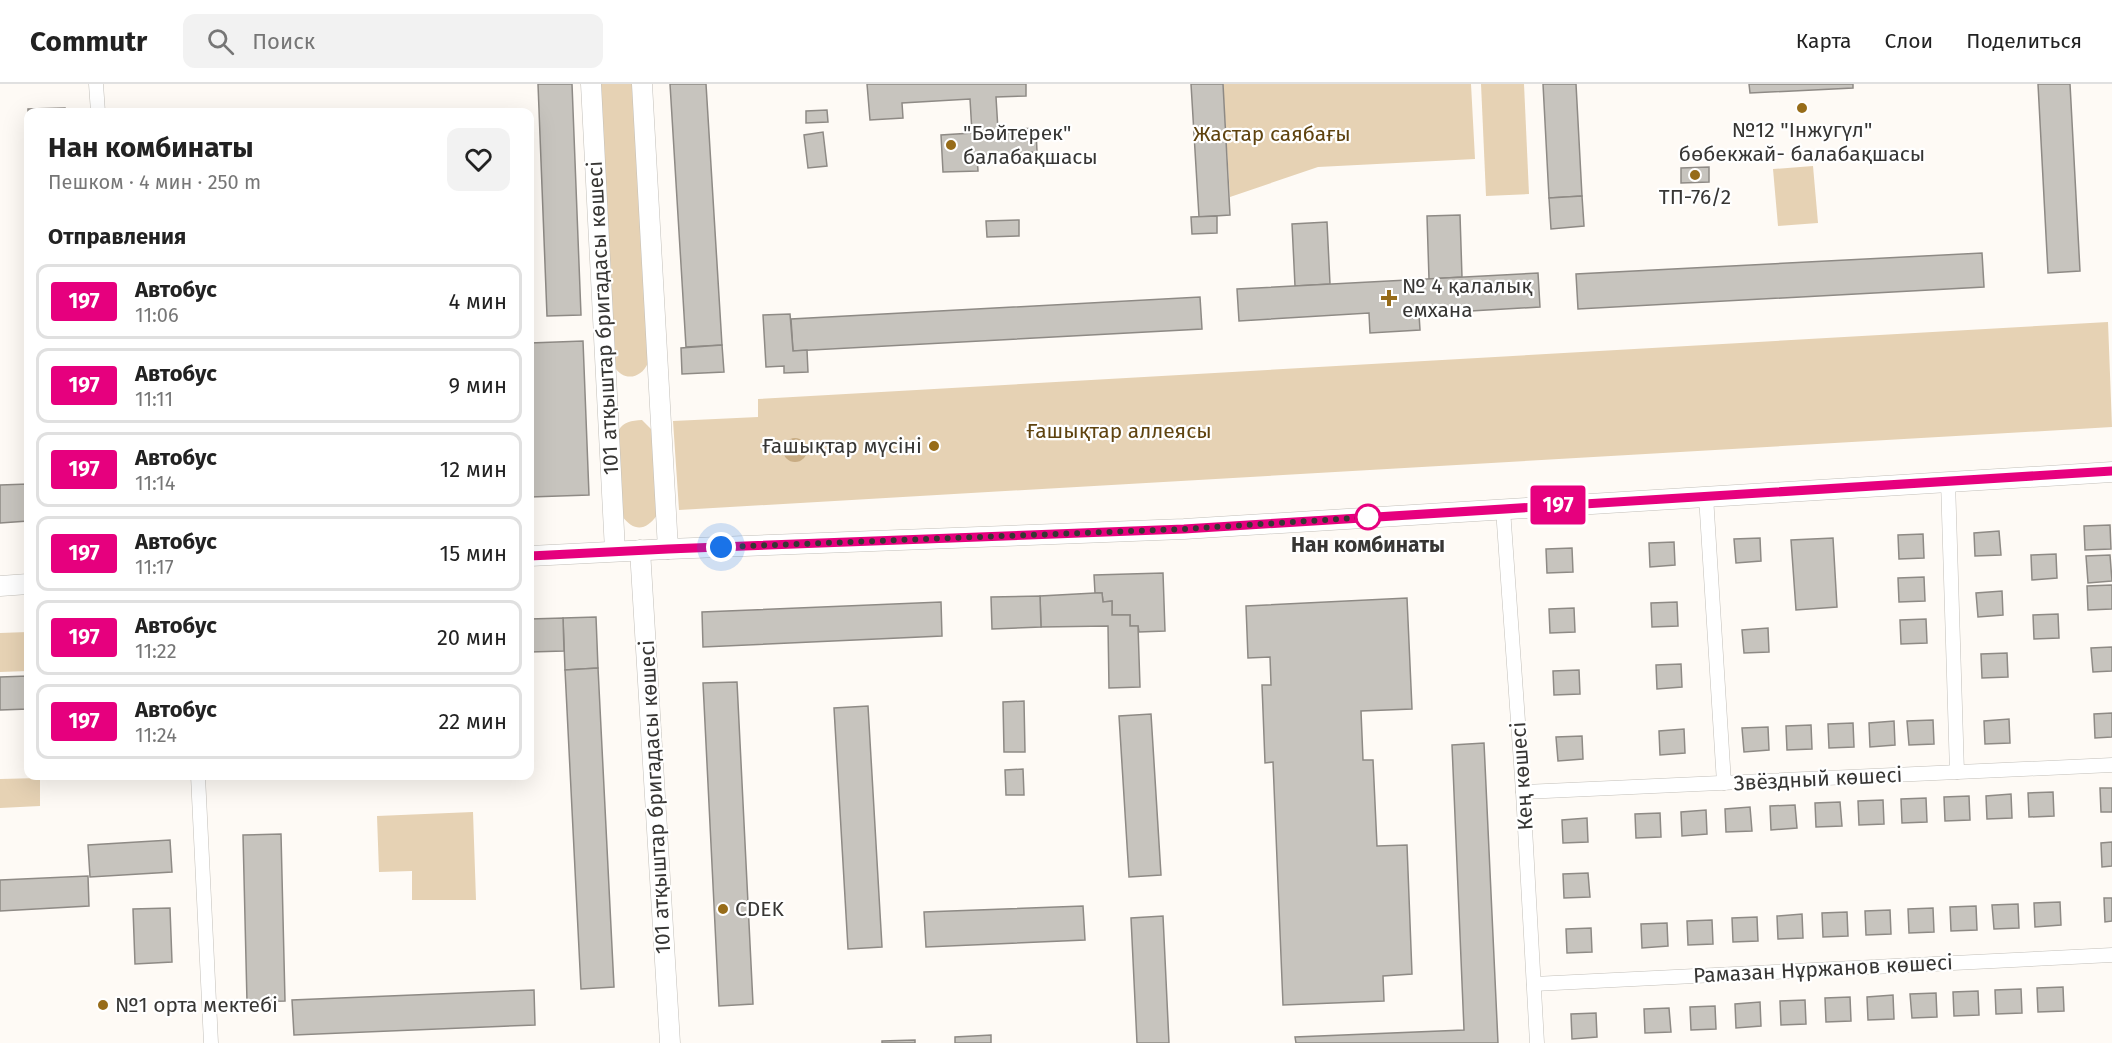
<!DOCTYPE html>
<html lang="ru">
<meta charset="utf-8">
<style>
:root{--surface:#fff;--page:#f2f2f2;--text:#222;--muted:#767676;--line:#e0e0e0}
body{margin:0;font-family:"Fira Sans",sans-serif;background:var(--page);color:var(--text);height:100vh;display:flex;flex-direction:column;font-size:22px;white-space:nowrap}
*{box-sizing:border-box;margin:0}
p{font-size:20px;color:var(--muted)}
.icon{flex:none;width:33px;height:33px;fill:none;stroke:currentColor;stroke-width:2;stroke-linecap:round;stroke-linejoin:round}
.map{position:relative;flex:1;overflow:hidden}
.details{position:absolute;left:24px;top:24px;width:510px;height:672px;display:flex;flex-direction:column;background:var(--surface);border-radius:12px;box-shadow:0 6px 24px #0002}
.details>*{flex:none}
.badge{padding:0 12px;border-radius:4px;font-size:21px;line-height:39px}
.you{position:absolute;width:30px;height:30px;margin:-15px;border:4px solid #fff;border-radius:50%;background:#1a73e8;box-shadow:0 0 0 9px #1a73e833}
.map>.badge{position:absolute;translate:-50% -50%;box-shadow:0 0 0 3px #fff}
h2{padding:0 24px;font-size:22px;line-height:54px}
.round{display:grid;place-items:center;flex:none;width:63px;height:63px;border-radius:12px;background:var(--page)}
.head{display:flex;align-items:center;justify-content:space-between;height:102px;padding:0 24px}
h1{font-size:28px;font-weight:700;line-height:45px}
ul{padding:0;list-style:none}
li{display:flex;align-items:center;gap:18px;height:75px;margin:0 12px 9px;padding:0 12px;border:3px solid var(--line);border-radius:12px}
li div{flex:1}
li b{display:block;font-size:22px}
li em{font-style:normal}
li .badge{min-width:66px;font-weight:700;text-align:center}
header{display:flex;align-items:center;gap:36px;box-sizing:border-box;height:84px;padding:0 30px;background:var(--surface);border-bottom:2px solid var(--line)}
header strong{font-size:28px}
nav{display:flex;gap:33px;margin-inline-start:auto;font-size:21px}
.search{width:420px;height:54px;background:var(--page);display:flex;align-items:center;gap:15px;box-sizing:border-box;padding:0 21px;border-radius:12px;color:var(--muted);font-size:22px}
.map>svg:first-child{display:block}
.green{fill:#e6d2b4}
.water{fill:#c8ac83}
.building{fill:#c7c4be;stroke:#8e8a85;stroke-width:1.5}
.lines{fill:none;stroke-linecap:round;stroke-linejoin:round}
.street-casing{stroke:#c2bfb9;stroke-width:15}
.secondary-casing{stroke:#c2bfb9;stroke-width:21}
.street{stroke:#fff;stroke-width:14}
.secondary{stroke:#fff;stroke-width:20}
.line-casing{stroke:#fff;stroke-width:14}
.line{stroke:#e6007e;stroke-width:9}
.walk{stroke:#373634;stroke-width:6;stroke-dasharray:0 10.8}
.poi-dot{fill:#976c19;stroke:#fff;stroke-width:2}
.stop-dot{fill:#fff;stroke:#e6007e;stroke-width:3}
.labels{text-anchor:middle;stroke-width:4.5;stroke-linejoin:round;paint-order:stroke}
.poi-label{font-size:21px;fill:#373634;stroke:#fff;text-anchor:start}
.park-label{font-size:21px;fill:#5f430f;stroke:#fff}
.street-label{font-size:21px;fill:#373634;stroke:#fff}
.stop-label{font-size:21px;font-weight:bold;fill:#373634;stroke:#fff}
</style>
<header>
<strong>Commutr</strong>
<div class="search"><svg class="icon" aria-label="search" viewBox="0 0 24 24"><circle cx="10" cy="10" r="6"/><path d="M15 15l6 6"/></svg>Поиск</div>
<nav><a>Карта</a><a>Слои</a><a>Поделиться</a></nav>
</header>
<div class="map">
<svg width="2112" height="959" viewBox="0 0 2112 959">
<rect width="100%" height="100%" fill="#fefaf5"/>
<g class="green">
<path d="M600,0H634L648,279C641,295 623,298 614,282Z"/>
<polygon points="1223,0 1471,0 1475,75 1318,83 1230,113"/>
<polygon points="1481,0 1524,0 1529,110 1486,112"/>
<polygon points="1813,82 1818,139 1778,142 1773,85"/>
<polygon points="2108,238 2112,343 679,426 673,337 758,333 758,315"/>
<path d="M642,336L652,346L657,431C646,447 634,448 622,432L618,347C624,337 631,337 642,336Z"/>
<polygon points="28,548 28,587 0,588 0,549"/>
<polygon points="40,694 40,722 0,724 0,695"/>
<polygon points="473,728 476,816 412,816 412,787 379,788 377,732"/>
</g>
<circle class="water" cx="795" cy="366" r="12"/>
<g class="building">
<polygon points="538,0 572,0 581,231 547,232"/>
<polygon points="670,0 706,0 722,261 686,263"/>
<polygon points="867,0 1026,0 1026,12 996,13 998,46 1036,44 1037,68 977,71 978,87 943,88 941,51 972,49 970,15 902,19 903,34 870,36"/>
<polygon points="1191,0 1223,0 1230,131 1199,133"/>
<polygon points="1543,0 1576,0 1582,112 1549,114"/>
<polygon points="1749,0 1853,0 1853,4 1750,9"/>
<polygon points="2038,0 2070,0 2080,187 2048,189"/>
<polygon points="65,24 65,28 28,28 28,38 28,25"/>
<polygon points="827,26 828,38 806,39 806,27"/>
<polygon points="823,48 827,82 808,84 804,51"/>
<polygon points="1709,83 1709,98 1681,99 1681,84"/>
<polygon points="1582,112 1584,142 1551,145 1549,114"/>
<polygon points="1460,131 1462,193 1429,195 1427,132"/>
<polygon points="1217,132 1217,149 1192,150 1191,133"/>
<polygon points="1019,136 1019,152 987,153 986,137"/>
<polygon points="1327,138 1330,200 1295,202 1292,140"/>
<polygon points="1982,169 1984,203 1578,225 1576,190"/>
<polygon points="1538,189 1540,223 1419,230 1420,246 1370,249 1369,229 1239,237 1237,205"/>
<polygon points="1200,213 1202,245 793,267 791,235"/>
<polygon points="790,230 793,267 807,266 808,288 784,289 784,282 766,283 763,231"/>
<polygon points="583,257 589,411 530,413 530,259"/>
<polygon points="722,261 724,288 682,290 681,264"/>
<polygon points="28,400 28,437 0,439 0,401"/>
<polygon points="2110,441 2111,465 2085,466 2084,442"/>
<polygon points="1999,447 2001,471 1975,472 1974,449"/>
<polygon points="1923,450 1924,474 1899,475 1898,451"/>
<polygon points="1760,454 1761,477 1736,479 1734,455"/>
<polygon points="1833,454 1837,523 1796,526 1791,456"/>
<polygon points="1674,458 1675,481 1650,483 1649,459"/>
<polygon points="1572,464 1573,488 1547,489 1546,465"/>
<polygon points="2056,470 2057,494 2032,496 2031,471"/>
<polygon points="2110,471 2112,497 2088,499 2086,472"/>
<polygon points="1163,489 1165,547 1139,548 1138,542 1130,542 1130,531 1112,531 1112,517 1103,518 1102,509 1095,509 1094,491"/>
<polygon points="1924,493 1925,517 1899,518 1898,494"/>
<polygon points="2112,501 2112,525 2088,526 2087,502"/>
<polygon points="2002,507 2003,531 1978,533 1976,509"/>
<polygon points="1095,509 1102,509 1103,518 1112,517 1112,531 1130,531 1130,542 1138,542 1140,603 1109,604 1108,542 1041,543 1040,512"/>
<polygon points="1040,512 1041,543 992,545 991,513"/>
<polygon points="1407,514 1412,625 1361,627 1363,676 1373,676 1377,762 1407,761 1412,890 1383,892 1384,917 1283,921 1273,678 1265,679 1262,601 1271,601 1270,573 1248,574 1246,522"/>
<polygon points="941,518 942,552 703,563 702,528"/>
<polygon points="1677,518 1678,542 1652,543 1651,519"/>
<polygon points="1574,524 1575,548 1550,549 1549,525"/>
<polygon points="2058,530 2059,554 2034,555 2033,531"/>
<polygon points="596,533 598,584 565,586 563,534"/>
<polygon points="563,534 564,567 530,568 530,535"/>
<polygon points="1926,535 1927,559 1901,560 1900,536"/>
<polygon points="1768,544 1769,568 1744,569 1742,546"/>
<polygon points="2112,563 2112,587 2093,588 2091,564"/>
<polygon points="2007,569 2008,593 1982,594 1981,570"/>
<polygon points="1681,580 1682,603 1657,605 1656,581"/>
<polygon points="598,584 614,903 581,905 565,586"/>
<polygon points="1579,586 1580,610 1554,611 1553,587"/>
<polygon points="28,592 28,625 0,626 0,593"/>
<polygon points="737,598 753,920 719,922 703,599"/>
<polygon points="1024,617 1025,668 1004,668 1003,618"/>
<polygon points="868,622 882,863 848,865 834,624"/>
<polygon points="2112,629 2112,653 2095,654 2094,630"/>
<polygon points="1151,630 1161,791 1129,793 1119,632"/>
<polygon points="2009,635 2010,659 1985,660 1984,637"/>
<polygon points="1933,636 1934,660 1909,661 1907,637"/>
<polygon points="1894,637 1895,661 1870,663 1869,639"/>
<polygon points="1853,639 1854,663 1829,664 1828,640"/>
<polygon points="1811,641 1812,665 1787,666 1786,642"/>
<polygon points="1768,643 1769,666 1744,668 1742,644"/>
<polygon points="1684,645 1685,669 1660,671 1659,647"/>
<polygon points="1582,652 1583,675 1558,677 1556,653"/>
<polygon points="1484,659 1498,959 1296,959 1295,953 1464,946 1452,661"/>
<polygon points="1023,685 1024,711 1006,711 1005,686"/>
<polygon points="2100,704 2112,704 2112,728 2101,728"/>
<polygon points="2053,708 2054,732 2029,733 2028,709"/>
<polygon points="2011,710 2012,734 1987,735 1986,712"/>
<polygon points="1969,712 1970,736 1945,737 1944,713"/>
<polygon points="1926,714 1927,738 1902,739 1901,715"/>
<polygon points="1883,716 1884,740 1859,741 1858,717"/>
<polygon points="1840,718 1842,742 1816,743 1815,719"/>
<polygon points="1795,721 1797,744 1771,746 1770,722"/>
<polygon points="1750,723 1752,747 1726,748 1725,725"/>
<polygon points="1706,726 1707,750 1682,752 1681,728"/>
<polygon points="1660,729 1661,753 1636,754 1635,730"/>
<polygon points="1587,734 1588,758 1563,759 1562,736"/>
<polygon points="281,750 285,917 247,918 243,751"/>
<polygon points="170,756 172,788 90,793 88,761"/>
<polygon points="2112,758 2112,782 2102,783 2101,759"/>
<polygon points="1588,789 1590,813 1564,814 1563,790"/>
<polygon points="88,792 89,822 0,827 0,796"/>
<polygon points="2104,814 2112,814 2112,837 2105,838"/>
<polygon points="2060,818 2061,841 2035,843 2034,819"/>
<polygon points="2018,820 2019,844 1994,845 1992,821"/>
<polygon points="1083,822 1085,856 926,863 924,828"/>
<polygon points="1976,822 1977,846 1951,847 1950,823"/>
<polygon points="170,824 172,878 135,880 133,825"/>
<polygon points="1933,824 1934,848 1909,849 1908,825"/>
<polygon points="1890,826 1891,850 1866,851 1865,827"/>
<polygon points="1847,828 1848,852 1823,853 1822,829"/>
<polygon points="1802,830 1803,854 1778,855 1777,832"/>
<polygon points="1163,832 1169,959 1137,959 1131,834"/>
<polygon points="1757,833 1758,857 1733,858 1732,834"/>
<polygon points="1712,836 1713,860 1688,861 1687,837"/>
<polygon points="1667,839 1668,862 1642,864 1641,840"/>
<polygon points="1591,844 1592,868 1567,869 1566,845"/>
<polygon points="2063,903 2064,927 2038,928 2037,904"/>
<polygon points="2021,905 2022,929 1996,930 1995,906"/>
<polygon points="534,906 535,941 294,951 292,916"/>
<polygon points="1978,907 1979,931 1954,932 1953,908"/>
<polygon points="1936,909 1937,933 1912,934 1910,910"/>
<polygon points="1893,911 1894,935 1868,936 1867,913"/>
<polygon points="1850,913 1851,937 1826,938 1825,914"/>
<polygon points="1805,916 1806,940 1781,941 1780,917"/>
<polygon points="1760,918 1761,942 1736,944 1735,920"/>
<polygon points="1715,922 1716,945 1691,946 1690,923"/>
<polygon points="1669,924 1671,948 1645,949 1644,925"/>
<polygon points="1596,929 1597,953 1572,955 1571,930"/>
<polygon points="991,951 991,959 955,959 955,953"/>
<polygon points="915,956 915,959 882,959 882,957"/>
</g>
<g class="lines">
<g class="street-casing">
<g id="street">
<polyline points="96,0 98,28"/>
<polyline points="1948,397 1957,688"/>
<polyline points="1706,412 1724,699"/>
<polyline points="1503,425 1523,708 1537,959"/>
<polyline points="198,692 211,959"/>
<polyline points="1523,708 2112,681"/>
<polyline points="1534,900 2112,871"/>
</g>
</g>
<g class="secondary-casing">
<g id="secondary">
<polyline points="591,0 615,467"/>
<polyline points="642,0 668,465"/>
<polyline points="640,466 670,959"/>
<polyline points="530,472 668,465 1184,445 2112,388"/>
<polyline points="0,502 28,500"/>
</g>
</g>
<use href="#street" class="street"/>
<use href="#secondary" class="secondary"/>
</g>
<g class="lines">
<g class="line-casing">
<polyline id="line" points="530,472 668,465 1184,445 2112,387"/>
</g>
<use href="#line" class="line"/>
<polyline class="walk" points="721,463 1184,445 1372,433 1368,433"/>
</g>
<g class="poi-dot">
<circle cx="1802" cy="24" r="6"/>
<circle cx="951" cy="61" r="6"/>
<circle cx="1695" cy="91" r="6"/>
<path d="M1386 205h6v6h6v6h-6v6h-6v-6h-6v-6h6z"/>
<circle cx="934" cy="362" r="6"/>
<circle cx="723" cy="825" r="6"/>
<circle cx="103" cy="921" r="6"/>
</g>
<circle class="stop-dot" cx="1368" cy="433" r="12"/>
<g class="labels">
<g class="poi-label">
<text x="1802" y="53" text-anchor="middle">№12 "Інжугүл"<tspan x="1802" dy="24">бөбекжай- балабақшасы</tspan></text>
<text x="963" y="56">"Бәйтерек"<tspan x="963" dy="24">балабақшасы</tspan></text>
<text x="1695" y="120" text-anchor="middle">ТП-76/2</text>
<text x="1402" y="209">№ 4 қалалық<tspan x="1402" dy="24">емхана</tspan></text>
<text x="922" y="369" text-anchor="end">Ғашықтар мүсіні</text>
<text x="735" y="832">CDEK</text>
<text x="115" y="928">№1 орта мектебі</text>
</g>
<g class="park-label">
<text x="1272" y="57">Жастар саябағы</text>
<text x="1119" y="354">Ғашықтар аллеясы</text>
</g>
<g class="street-label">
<text transform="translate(603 234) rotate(-93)" y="7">101 атқыштар бригадасы көшесі</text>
<text transform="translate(1522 692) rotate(-94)" y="7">Кең көшесі</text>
<text transform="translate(1818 695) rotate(-3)" y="7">Звёздный көшесі</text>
<text transform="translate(655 713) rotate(-93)" y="7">101 атқыштар бригадасы көшесі</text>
<text transform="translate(1823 885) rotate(-3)" y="7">Рамазан Нұржанов көшесі</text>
</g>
<g class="stop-label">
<text x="1368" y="468">Нан комбинаты</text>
</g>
</g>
</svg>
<div class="you" style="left:721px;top:463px"></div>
<b class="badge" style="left:1558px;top:421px;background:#e6007e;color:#fff">197</b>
<section class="details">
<div class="head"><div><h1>Нан комбинаты</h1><p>Пешком · 4 мин · 250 m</p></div><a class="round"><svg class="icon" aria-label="heart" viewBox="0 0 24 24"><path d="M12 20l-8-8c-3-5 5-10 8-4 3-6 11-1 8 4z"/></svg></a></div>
<h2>Отправления</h2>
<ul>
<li><span class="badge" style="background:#e6007e;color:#fff">197</span><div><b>Автобус</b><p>11:06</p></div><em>4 мин</em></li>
<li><span class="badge" style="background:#e6007e;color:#fff">197</span><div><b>Автобус</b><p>11:11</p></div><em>9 мин</em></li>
<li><span class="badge" style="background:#e6007e;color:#fff">197</span><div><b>Автобус</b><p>11:14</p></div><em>12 мин</em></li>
<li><span class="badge" style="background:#e6007e;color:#fff">197</span><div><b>Автобус</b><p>11:17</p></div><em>15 мин</em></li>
<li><span class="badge" style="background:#e6007e;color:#fff">197</span><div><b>Автобус</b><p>11:22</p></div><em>20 мин</em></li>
<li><span class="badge" style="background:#e6007e;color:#fff">197</span><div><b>Автобус</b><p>11:24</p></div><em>22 мин</em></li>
</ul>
</section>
</div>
